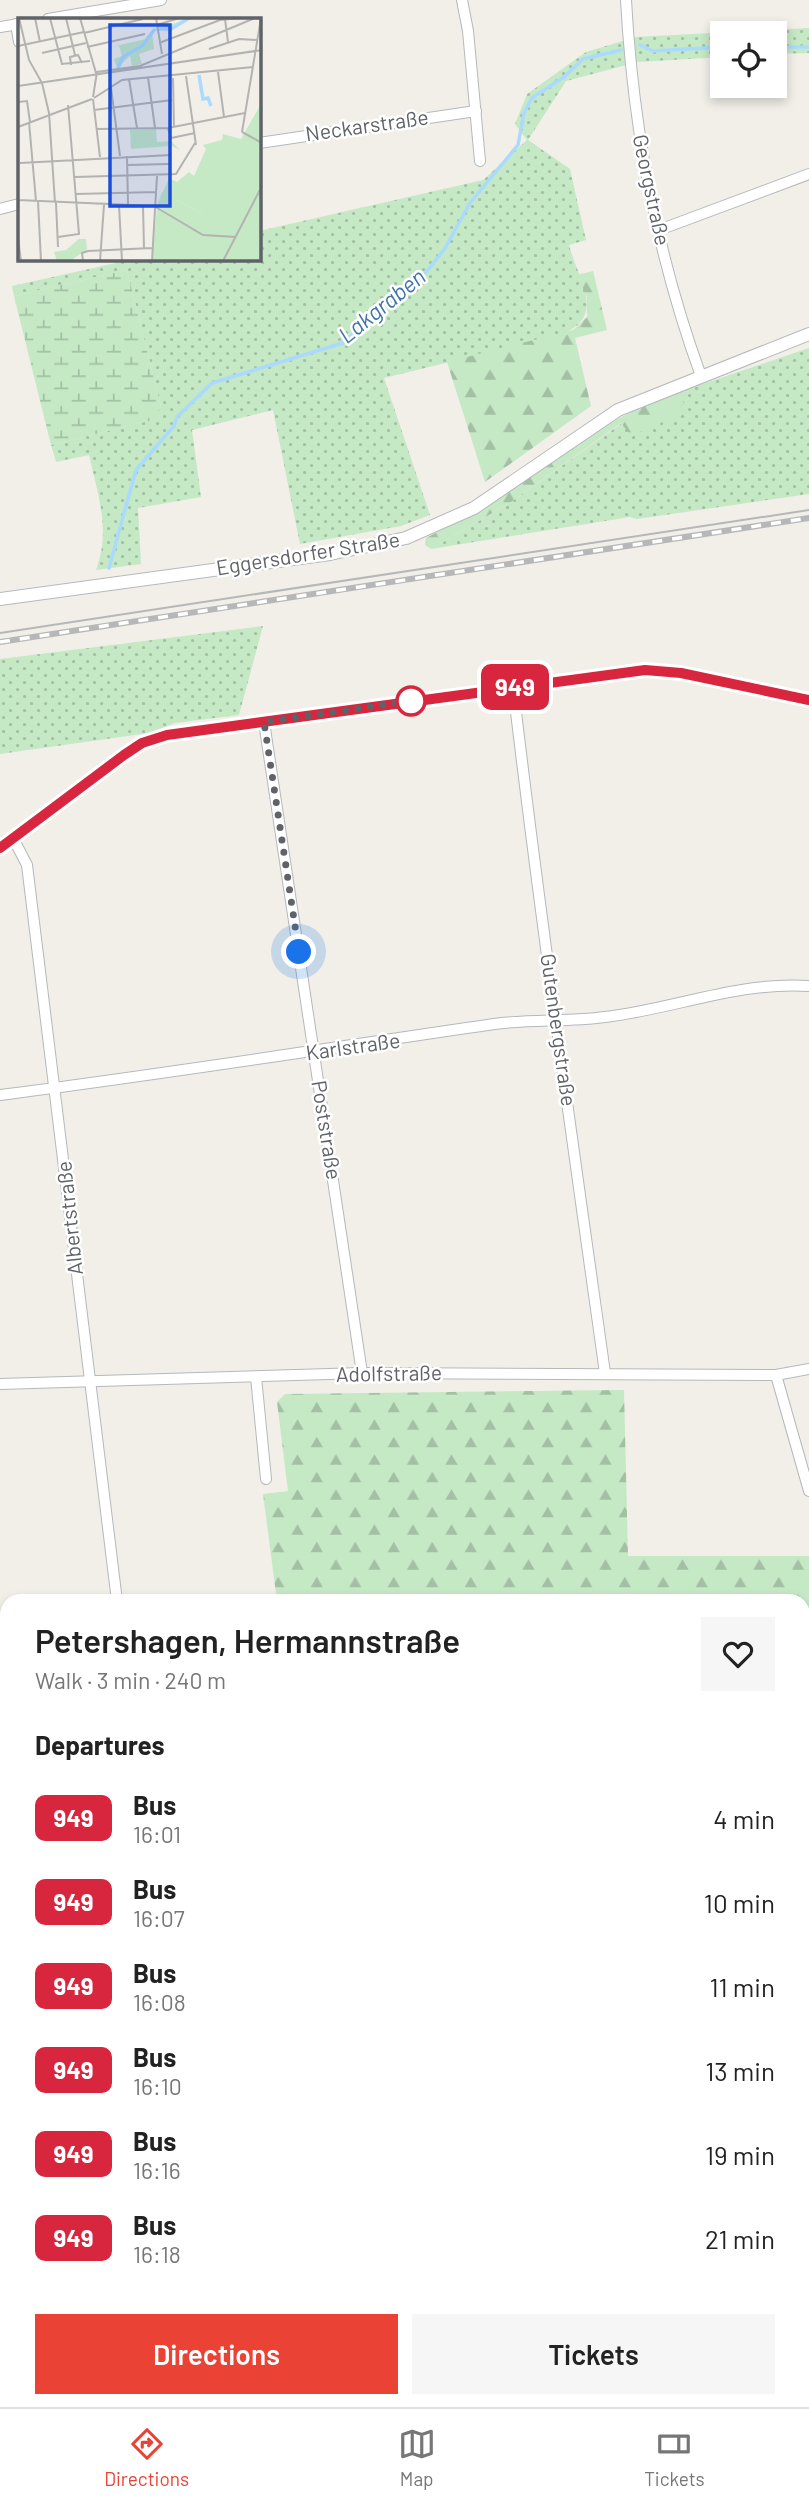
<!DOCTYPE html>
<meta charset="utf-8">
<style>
:root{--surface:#fff;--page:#f6f6f6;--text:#222;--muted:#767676;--line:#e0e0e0;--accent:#ea4335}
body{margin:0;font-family:Barlow,sans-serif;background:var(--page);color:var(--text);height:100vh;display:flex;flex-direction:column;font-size:26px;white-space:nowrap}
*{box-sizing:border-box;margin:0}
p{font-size:23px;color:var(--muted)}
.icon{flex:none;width:38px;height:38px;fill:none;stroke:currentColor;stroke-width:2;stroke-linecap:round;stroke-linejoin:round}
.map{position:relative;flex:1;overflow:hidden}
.drawer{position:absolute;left:0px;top:1594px;width:810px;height:814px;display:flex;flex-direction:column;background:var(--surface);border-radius:21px 21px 0 0;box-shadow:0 4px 10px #0003}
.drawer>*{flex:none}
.badge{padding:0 14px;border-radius:10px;font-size:24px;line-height:46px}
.fabs{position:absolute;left:710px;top:21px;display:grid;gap:14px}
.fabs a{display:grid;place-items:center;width:77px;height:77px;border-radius:0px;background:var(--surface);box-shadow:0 4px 10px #0003;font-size:35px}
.you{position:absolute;width:35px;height:35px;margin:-18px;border:5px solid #fff;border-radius:50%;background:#1a73e8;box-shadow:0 0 0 10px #1a73e833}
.map>.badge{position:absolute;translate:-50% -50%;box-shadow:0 0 0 4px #fff}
h2{padding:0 35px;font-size:26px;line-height:63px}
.round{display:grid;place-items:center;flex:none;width:74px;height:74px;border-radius:0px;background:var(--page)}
.head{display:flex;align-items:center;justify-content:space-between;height:119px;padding:0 35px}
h1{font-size:33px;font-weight:600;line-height:52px}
.button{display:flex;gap:14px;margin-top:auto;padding:14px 35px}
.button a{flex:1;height:80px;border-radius:0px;background:var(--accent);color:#fff;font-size:28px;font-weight:600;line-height:80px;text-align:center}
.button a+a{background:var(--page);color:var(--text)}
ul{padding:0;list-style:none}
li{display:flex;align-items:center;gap:21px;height:84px;padding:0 35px}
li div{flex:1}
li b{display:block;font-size:26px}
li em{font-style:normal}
li .badge{min-width:77px;font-weight:700;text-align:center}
.tabs{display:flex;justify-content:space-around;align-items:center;height:98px;border-top:2px solid var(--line);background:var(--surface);font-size:19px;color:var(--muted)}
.tabs a{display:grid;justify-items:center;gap:4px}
.tabs .current{color:var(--accent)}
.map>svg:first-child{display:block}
.grass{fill:url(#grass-dots)}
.forest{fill:url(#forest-firs)}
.wetland{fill:url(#wetland-marsh)}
.pitch{fill:#c5e8c5}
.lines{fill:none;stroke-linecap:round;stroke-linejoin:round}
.stream{stroke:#aadaff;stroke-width:3.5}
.minor-casing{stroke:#b5b8bc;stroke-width:12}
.tertiary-casing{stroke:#b5b8bc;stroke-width:14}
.minor{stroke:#fff;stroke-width:10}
.tertiary{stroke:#fff;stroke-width:12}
.tram{stroke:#b6b7b8;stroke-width:2}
.rail-casing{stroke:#b6b7b8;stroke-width:6}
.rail{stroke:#fff;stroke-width:3.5;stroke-dasharray:10;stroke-linecap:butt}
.line-casing{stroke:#fff;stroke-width:16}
.line{stroke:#d7263d;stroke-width:10}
.walk{stroke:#5f6368;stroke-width:7;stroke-dasharray:0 12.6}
.stop-dot{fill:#fff;stroke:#d7263d;stroke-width:3.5}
.labels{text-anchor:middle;stroke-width:5;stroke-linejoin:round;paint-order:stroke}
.street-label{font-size:21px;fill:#5f6368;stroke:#fff}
.water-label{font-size:23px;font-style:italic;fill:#4174aa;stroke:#fff}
.inset-river{fill:none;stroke:#aadaff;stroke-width:3.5}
.inset-road{fill:none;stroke:#b3b3b1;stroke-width:2}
.view{fill:#1d4ed8;fill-opacity:0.15;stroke:#1d4ed8;stroke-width:3.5}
.inset-edge{fill:none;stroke:#5f6368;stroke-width:3.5}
</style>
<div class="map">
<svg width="809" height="2407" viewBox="0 0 809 2407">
<defs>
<pattern id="grass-dots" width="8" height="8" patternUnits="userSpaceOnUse" patternTransform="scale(1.75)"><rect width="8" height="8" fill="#c5e8c5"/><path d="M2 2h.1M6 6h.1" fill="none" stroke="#a3c0a4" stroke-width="1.8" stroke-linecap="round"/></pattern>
<pattern id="forest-firs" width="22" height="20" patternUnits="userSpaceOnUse" patternTransform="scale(1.75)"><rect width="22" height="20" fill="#c5e8c5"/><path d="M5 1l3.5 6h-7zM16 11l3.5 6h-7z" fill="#a3c0a4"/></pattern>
<pattern id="wetland-marsh" width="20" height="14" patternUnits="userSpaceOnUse" patternTransform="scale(1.75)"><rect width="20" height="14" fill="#c5e8c5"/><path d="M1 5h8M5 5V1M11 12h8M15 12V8" fill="none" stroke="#a3c0a4"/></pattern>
</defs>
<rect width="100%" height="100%" fill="#f1efe8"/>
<g class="grass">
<path d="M809,28V53L775,54V33H723V57L638,62L566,81L528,140L570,169L586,240L569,245C579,283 608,316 560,335L384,378L430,515L401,526L300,544L273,410L192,430L201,497L138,508L141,564L96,570C111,530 98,495 89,455L56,462L51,445L148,421L161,407L127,270L14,296L12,286L134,259H259V231L483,180L527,140L515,124L527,94L586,52L636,37Z"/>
<polygon points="809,348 809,494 637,519 630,517 431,549 511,502 622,423 676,393"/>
<polygon points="263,626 239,715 175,723 149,733 0,754 0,659"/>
</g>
<g class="forest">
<polygon points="593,271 607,330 575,338 591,406 485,482 447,362 573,330 587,317 587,297 577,275"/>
<path d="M676,393L684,403L670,419L631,436L621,423L511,502L431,549L425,545L426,538C513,495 584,425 676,393Z"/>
<polygon points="624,1390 628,1556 809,1556 809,1645 803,1646 803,1601 277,1601 263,1494 288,1491 277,1402 285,1394"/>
<polygon points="803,2043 809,2046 809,2273 803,2270"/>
</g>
<polygon class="wetland" points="127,270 161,407 149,421 51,445 14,296"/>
<polygon class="pitch" points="803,2279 809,2282 809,2407 628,2407 629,2401 803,2401"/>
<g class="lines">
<g class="stream">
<polyline points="640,45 653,51 723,47"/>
<polyline points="775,47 809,47"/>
<polyline points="109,568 136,470 174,426 177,417 212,383 343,343 426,272 444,250 470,203 518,145 524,113 532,98 564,77 583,59 621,50"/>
</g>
<g class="minor-casing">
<g id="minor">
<polyline points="462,0 468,31 480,161"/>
<path d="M626,0C633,128 657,255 701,376"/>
<polyline points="48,19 161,0"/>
<polyline points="16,24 19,42"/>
<polyline points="0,27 19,24"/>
<polyline points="259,143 476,111"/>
<polyline points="0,209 19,204"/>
<polyline points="659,230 809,174"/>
<path d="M513,687C540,916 573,1145 605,1373"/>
<polyline points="264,722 362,1373"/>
<polyline points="13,838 27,865 117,1601"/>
<polyline points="0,848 124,755 142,743 167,735 645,670 681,673 809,700"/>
<path d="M0,1095C165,1074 329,1048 494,1024C531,1019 568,1022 605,1017C673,1009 740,981 809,986"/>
<polyline points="776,1375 809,1491"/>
<polyline points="256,1377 266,1479"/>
<polyline points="0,1384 362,1373 776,1375 809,1369"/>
<polyline points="803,1738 809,1737"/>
<polyline points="0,1753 7,1753"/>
<polyline points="803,1999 809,1999"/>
<polyline points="0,2014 7,2013"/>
<polyline points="0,2241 7,2241"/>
<polyline points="118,2407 118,2401"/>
<polyline points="441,2407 441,2401"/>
<polyline points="616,2407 616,2401"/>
</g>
</g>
<g class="tertiary-casing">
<g id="tertiary">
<polyline points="0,599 330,554 406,538 474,508 618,410 809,334"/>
<polyline points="0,2396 7,2396"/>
<polyline points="558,2401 593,2407"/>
</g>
</g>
<use href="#minor" class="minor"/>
<use href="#tertiary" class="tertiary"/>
<polyline class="tram" points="0,633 809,510"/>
<g class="rail-casing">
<polyline id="rail" points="0,642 809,518"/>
</g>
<use href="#rail" class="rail"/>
</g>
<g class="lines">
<g class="line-casing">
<polyline id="line" points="0,848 124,755 142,743 167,735 645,670 681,673 809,700"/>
</g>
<use href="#line" class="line"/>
<polyline class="walk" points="299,952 264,722 411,701"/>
</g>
<circle class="stop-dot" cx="411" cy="701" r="14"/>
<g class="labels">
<g class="street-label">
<text transform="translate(367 126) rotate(-8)" y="7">Neckarstraße</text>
<text transform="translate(651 190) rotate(78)" y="7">Georgstraße</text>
<text transform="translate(308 554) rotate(-9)" y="7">Eggersdorfer Straße</text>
<text transform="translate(558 1030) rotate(82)" y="7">Gutenbergstraße</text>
<text transform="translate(353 1047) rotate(-8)" y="7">Karlstraße</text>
<text transform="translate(326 1130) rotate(81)" y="7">Poststraße</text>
<text transform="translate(70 1218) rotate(-96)" y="7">Albertstraße</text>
<text transform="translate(389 1374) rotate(-1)" y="7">Adolfstraße</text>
</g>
<g class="water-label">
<text transform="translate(382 306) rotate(-39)" y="8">Lakgraben</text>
</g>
</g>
<g transform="translate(18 18)">
<rect width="243" height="243" fill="#f1efe8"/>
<path d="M175,0L155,11L134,13L136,31L121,36L124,46L114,48L112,38L99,50L96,41L104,38L101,28L93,29L128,21L136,11Z" fill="#c5e8c5"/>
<path d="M243,86V243H134L139,190L175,212L184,196L159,182L140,185L151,160L159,164L171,154L176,158L188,131L185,127L204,122L205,116L223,121ZM138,111L139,124L153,123L162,132L154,128L113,131L112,112Z" fill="#c5e8c5"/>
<path d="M61,221H68L69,232L53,242L39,243L36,234L48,232Z" fill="#c5e8c5"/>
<path d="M144,174L184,196L176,211L139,188Z" fill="#c5e8c5"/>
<path class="inset-river" d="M140,11H153L171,0M100,50L105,39L124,28L137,11M181,57L185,81L190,80L193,88"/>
<path class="inset-road" d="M1,0L11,42L24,65L31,95L37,185M17,0L22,24M32,0L44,46L72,43M48,0L57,37M62,0L78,55M138,0L144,36M207,1L210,24M139,7L161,0M66,15L125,1M141,25L202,2L221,0M0,28L66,14M69,29L127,16M191,31L221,21L239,22M24,35L68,25M53,47L52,39L60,37L64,45M200,54L206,99M168,58L178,127M130,59L137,110M155,60L156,109M111,61L119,110M0,68L244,32M93,70L102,138M75,79L79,54L122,48L237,0M76,80L104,62L235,49M75,81L82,139M0,84L9,83L12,104M76,92L154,82M11,104L18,183M0,109L74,81M150,110L153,120L177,115M79,111L150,110L227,95M224,114L243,0M224,114L244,125M0,133V192M109,138L110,187M2,145L153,137M110,147L151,146M57,159L158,156L177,125M58,176L138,174M0,182L136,188L185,217L218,219M20,183L23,243M38,185L40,229M101,187L104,243M125,187L126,231M40,219L61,216L50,87M0,220L3,243M65,243L64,235L70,233L134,230M82,243L86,187M134,243L139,158M205,243L244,168"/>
<path class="view" d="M92,7H152V188H92Z"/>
<rect width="243" height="243" class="inset-edge"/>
</g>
</svg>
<div class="fabs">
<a><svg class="icon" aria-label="locate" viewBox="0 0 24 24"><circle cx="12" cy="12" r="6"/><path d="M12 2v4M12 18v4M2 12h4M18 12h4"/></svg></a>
</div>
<div class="you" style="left:299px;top:952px"></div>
<b class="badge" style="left:515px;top:687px;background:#d7263d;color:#fff">949</b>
<section class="drawer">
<div class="head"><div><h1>Petershagen, Hermannstraße</h1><p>Walk · 3 min · 240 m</p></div><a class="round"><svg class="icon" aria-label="heart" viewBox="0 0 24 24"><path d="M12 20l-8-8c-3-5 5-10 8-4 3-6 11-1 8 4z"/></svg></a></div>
<h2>Departures</h2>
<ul>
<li><span class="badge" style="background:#d7263d;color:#fff">949</span><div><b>Bus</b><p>16:01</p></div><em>4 min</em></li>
<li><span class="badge" style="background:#d7263d;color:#fff">949</span><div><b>Bus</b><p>16:07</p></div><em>10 min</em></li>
<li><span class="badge" style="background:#d7263d;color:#fff">949</span><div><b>Bus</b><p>16:08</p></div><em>11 min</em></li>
<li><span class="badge" style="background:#d7263d;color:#fff">949</span><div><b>Bus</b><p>16:10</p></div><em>13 min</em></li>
<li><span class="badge" style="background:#d7263d;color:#fff">949</span><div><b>Bus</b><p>16:16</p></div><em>19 min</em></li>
<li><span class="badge" style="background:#d7263d;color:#fff">949</span><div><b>Bus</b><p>16:18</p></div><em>21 min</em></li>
</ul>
<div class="button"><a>Directions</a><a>Tickets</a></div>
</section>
</div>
<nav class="tabs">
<a class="current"><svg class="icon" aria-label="directions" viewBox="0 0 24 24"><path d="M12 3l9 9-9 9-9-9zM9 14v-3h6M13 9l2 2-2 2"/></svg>Directions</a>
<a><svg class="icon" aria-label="map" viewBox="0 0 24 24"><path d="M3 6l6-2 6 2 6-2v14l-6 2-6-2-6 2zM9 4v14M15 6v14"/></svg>Map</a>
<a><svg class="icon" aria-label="tickets" viewBox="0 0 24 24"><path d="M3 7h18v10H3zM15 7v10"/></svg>Tickets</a>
</nav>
